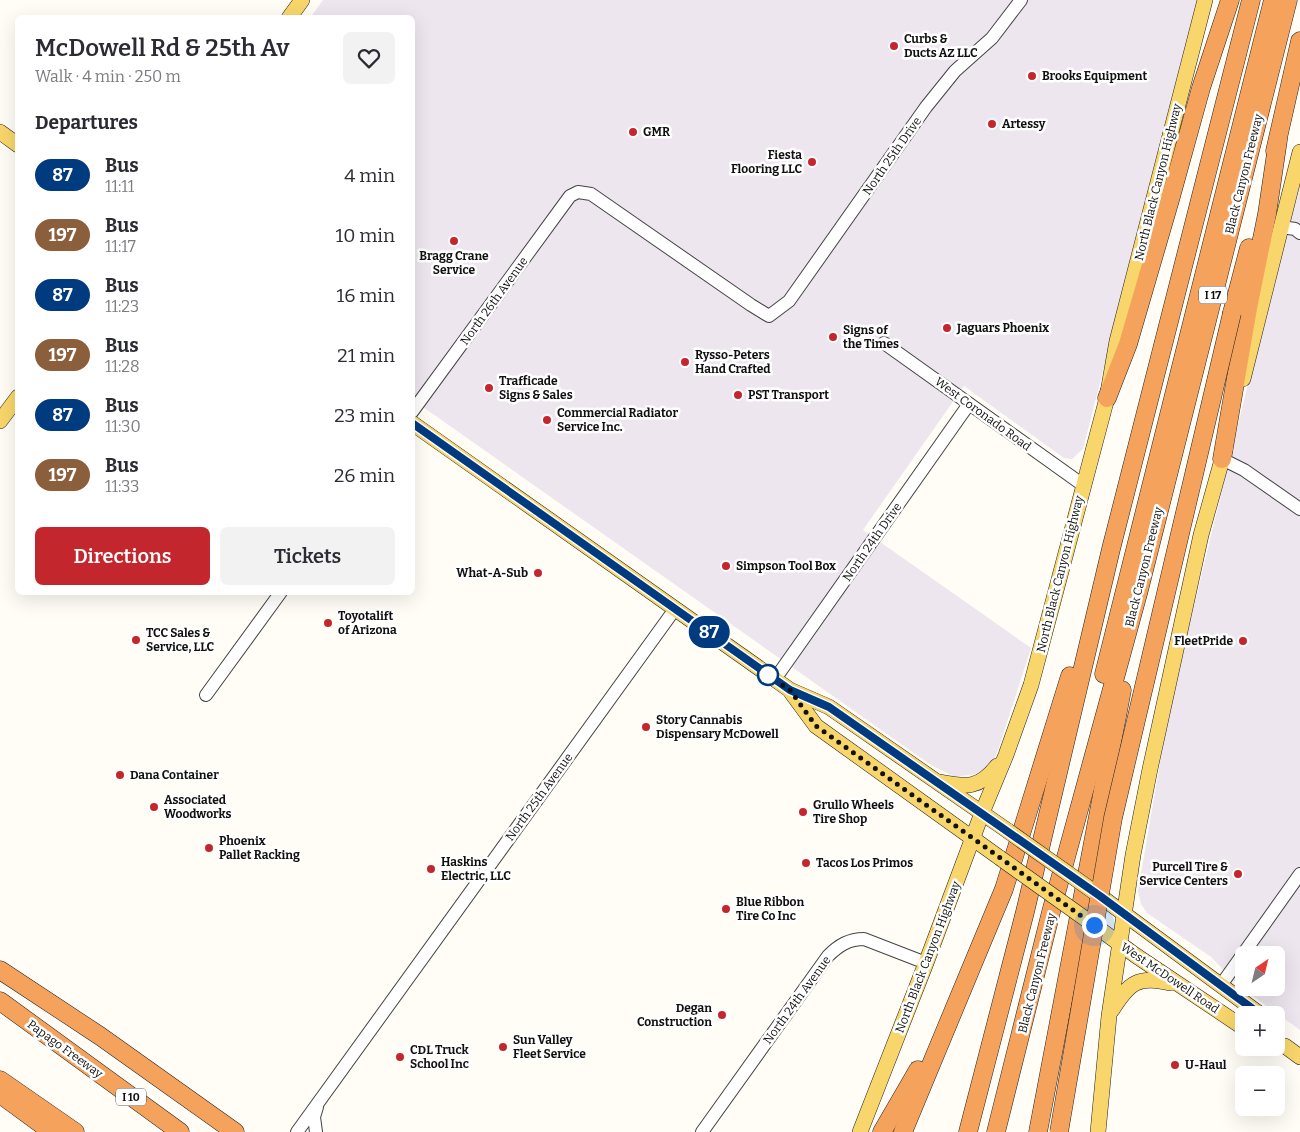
<!DOCTYPE html>
<meta charset="utf-8">
<style>
:root{--surface:#fff;--page:#f2f2f3;--text:#2b2b33;--muted:#7c7c81;--accent:#c4262e}
body{margin:0;font-family:Bitter,serif;background:var(--page);color:var(--text);height:100vh;display:flex;flex-direction:column;font-size:19px;white-space:nowrap}
*{box-sizing:border-box;margin:0}
p{font-size:16px;color:var(--muted)}
.icon{flex:none;width:28px;height:28px;fill:none;stroke:currentColor;stroke-width:2;stroke-linecap:round;stroke-linejoin:round}
.map{position:relative;flex:1;overflow:hidden}
.side{position:absolute;left:15px;top:15px;width:400px;height:580px;display:flex;flex-direction:column;background:var(--surface);border-radius:8px;box-shadow:0 5px 20px #0002}
.side>*{flex:none}
.badge{padding:0 10px;border-radius:16px;font-size:18px;line-height:32px}
.needle{width:32px;rotate:35deg}
.buttons{position:absolute;left:1235px;top:946px;display:grid;gap:10px}
.buttons a{display:grid;place-items:center;width:50px;height:50px;border-radius:8px;background:var(--surface);box-shadow:0 5px 20px #0002;font-size:25px}
.you{position:absolute;width:25px;height:25px;margin:-12px;border:4px solid #fff;border-radius:50%;background:#1a73e8;box-shadow:0 0 0 8px #1a73e833}
.map>.badge{position:absolute;translate:-50% -50%;box-shadow:0 0 0 2px #fff}
h2{padding:0 20px;font-size:19px;line-height:45px}
.round{display:grid;place-items:center;flex:none;width:52px;height:52px;border-radius:8px;background:var(--page)}
.overview{display:flex;align-items:center;justify-content:space-between;height:85px;padding:0 20px}
h1{font-size:24px;font-weight:600;line-height:38px}
.cta{display:flex;gap:10px;margin-top:auto;padding:10px 20px}
.cta a{flex:1;height:58px;border-radius:8px;background:var(--accent);color:#fff;font-size:20px;font-weight:600;line-height:58px;text-align:center}
.cta a+a{background:var(--page);color:var(--text)}
ul{padding:0;list-style:none}
li{display:flex;align-items:center;gap:15px;height:60px;padding:0 20px}
li div{flex:1}
li b{display:block;font-size:19px}
li em{font-style:normal}
li .badge{min-width:55px;font-weight:700;text-align:center}
.map>svg:first-child{display:block}
.industrial{fill:#eee6ef;fill-rule:evenodd}
.lines{fill:none;stroke-linecap:round;stroke-linejoin:round}
.minor-casing{stroke:#444;stroke-width:14}
.major-casing{stroke:#222;stroke-width:16}
.highway-casing{stroke:#222;stroke-width:19}
.minor{stroke:#fff;stroke-width:12}
.major{stroke:#f9d66b;stroke-width:15}
.highway{stroke:#f5a25d;stroke-width:18}
.major-bridge-casing{stroke:#222;stroke-width:16;stroke-linecap:butt}
.highway-bridge-casing{stroke:#222;stroke-width:19;stroke-linecap:butt}
.major-bridge{stroke:#f9d66b;stroke-width:15}
.highway-bridge{stroke:#f5a25d;stroke-width:18}
.line-casing{stroke:#fff;stroke-width:11}
.line{stroke:#003b80;stroke-width:8}
.walk{stroke:#111;stroke-width:5;stroke-dasharray:0 9}
.poi-dot{fill:#c4262e;stroke:#fff;stroke-width:2}
.stop-dot{fill:#fff;stroke:#003b80;stroke-width:2.5}
.labels{text-anchor:middle;stroke-width:5;stroke-linejoin:round;paint-order:stroke}
.shield{fill:#fff;stroke:#585858;stroke-width:1}
.shield-label{font-size:11px;font-weight:bold;fill:#111}
.poi-label{font-size:12px;font-weight:bold;fill:#111;stroke:#fff;text-anchor:start}
.street-label{font-size:12px;fill:#111;stroke:#fff}
</style>
<div class="map">
<svg width="1300" height="1132" viewBox="0 0 1300 1132">
<rect width="100%" height="100%" fill="#fffdf5"/>
<g class="industrial">
<polygon points="323,0 1198,0 1083,449 1072,459 1064,458 964,386 863,530 1031,648 999,747 993,762 986,769 975,774 955,777 931,765 413,400 412,18 310,18"/>
<path d="M1300,174V1030L1239,986L1211,957L1147,913L1141,904L1138,891L1170,705L1260,334ZM1244,955H1276V988H1244Z"/>
</g>
<g class="lines">
<g class="minor-casing">
<g id="minor">
<polyline points="1282,227 1295,229 1300,233"/>
<polyline points="884,343 1083,485"/>
<polyline points="412,412 570,196 578,192 591,194 751,305 769,316 789,301 926,107 955,71 992,38 1021,0"/>
<polyline points="1222,459 1244,470 1300,509"/>
<polyline points="775,679 969,404"/>
<polyline points="206,695 281,592"/>
<polyline points="1221,985 1300,874"/>
<polyline points="297,1132 675,609"/>
<polyline points="316,1132 314,1117 317,1107"/>
<path d="M702,1132L828,956C839,945 849,939 864,939L926,963"/>
</g>
</g>
<g class="major-casing">
<g id="major">
<polyline points="289,18 302,0"/>
<polyline points="0,132 18,145"/>
<polyline points="1243,379 1300,152"/>
<polyline points="0,421 18,397"/>
<polyline points="412,423 790,690 829,707 1008,831"/>
<polyline points="791,692 816,726 1000,858"/>
<path d="M940,782C967,787 979,789 997,766"/>
<polyline points="1100,896 1261,1015"/>
<polyline points="1094,925 1135,955 1244,1028"/>
<path d="M1112,1010C1129,983 1138,975 1170,983"/>
<polyline points="1276,1044 1285,1046 1300,1057"/>
<polyline points="860,1132 926,963 982,813 1006,755 1031,685 1107,398 1117,341 1205,0"/>
<polyline points="1098,1132 1109,1016 1133,855 1150,769 1201,535 1225,449"/>
</g>
</g>
<g class="highway-casing">
<g id="highway">
<polyline points="1275,151 1300,41"/>
<polyline points="1232,313 1249,248"/>
<polyline points="1107,398 1128,344 1170,200 1201,88 1230,0"/>
<polyline points="1222,459 1248,308 1267,214 1278,140"/>
<polyline points="1104,674 1273,0"/>
<polyline points="0,970 100,1036 235,1132"/>
<polyline points="0,1001 180,1132"/>
<polyline points="0,1080 75,1132"/>
<polyline points="4,1097 52,1132"/>
<polyline points="882,1132 918,1070"/>
<polyline points="903,1132 1004,889 1070,676"/>
<polyline points="968,1132 1025,912 1111,549 1251,0"/>
<polyline points="996,1132 1051,912 1139,590 1288,0"/>
<polyline points="1038,1132 1122,690"/>
</g>
</g>
<use href="#minor" class="minor"/>
<use href="#major" class="major"/>
<use href="#highway" class="highway"/>
<g class="major-bridge-casing">
<g id="major-bridge">
<polyline points="1008,831 1100,896"/>
<polyline points="1000,858 1094,925"/>
</g>
</g>
<g class="highway-bridge-casing">
<polyline id="highway-bridge" points="1059,1132 1113,818 1232,313"/>
</g>
<use href="#major-bridge" class="major-bridge"/>
<use href="#highway-bridge" class="highway-bridge"/>
</g>
<g class="lines">
<g class="line-casing">
<polyline id="line" points="412,423 790,690 829,707 1100,896 1261,1015"/>
</g>
<use href="#line" class="line"/>
<polyline class="walk" points="768,675 790,690 816,726 1094,925"/>
</g>
<g class="poi-dot">
<circle cx="894" cy="46" r="5"/>
<circle cx="1032" cy="76" r="5"/>
<circle cx="992" cy="124" r="5"/>
<circle cx="633" cy="132" r="5"/>
<circle cx="812" cy="162" r="5"/>
<circle cx="454" cy="241" r="5"/>
<circle cx="947" cy="328" r="5"/>
<circle cx="833" cy="337" r="5"/>
<circle cx="685" cy="362" r="5"/>
<circle cx="489" cy="388" r="5"/>
<circle cx="738" cy="395" r="5"/>
<circle cx="547" cy="420" r="5"/>
<circle cx="726" cy="566" r="5"/>
<circle cx="538" cy="573" r="5"/>
<circle cx="328" cy="623" r="5"/>
<circle cx="136" cy="640" r="5"/>
<circle cx="1243" cy="641" r="5"/>
<circle cx="646" cy="727" r="5"/>
<circle cx="120" cy="775" r="5"/>
<circle cx="154" cy="807" r="5"/>
<circle cx="803" cy="812" r="5"/>
<circle cx="209" cy="848" r="5"/>
<circle cx="806" cy="863" r="5"/>
<circle cx="431" cy="869" r="5"/>
<circle cx="1238" cy="874" r="5"/>
<circle cx="726" cy="909" r="5"/>
<circle cx="722" cy="1015" r="5"/>
<circle cx="503" cy="1047" r="5"/>
<circle cx="400" cy="1057" r="5"/>
<circle cx="1175" cy="1065" r="5"/>
</g>
<circle class="stop-dot" cx="768" cy="675" r="10"/>
<g class="labels">
<g class="shield">
<rect x="1199" y="286.5" width="28" height="17" rx="4"/>
<rect x="116" y="1088.5" width="30" height="17" rx="4"/>
</g>
<g class="shield-label">
<text x="1213" y="299">I 17</text>
<text x="131" y="1101">I 10</text>
</g>
<g class="poi-label">
<text x="904" y="43">Curbs &amp;<tspan x="904" dy="14">Ducts AZ LLC</tspan></text>
<text x="1042" y="80">Brooks Equipment</text>
<text x="1002" y="128">Artessy</text>
<text x="643" y="136">GMR</text>
<text x="802" y="159" text-anchor="end">Fiesta<tspan x="802" dy="14">Flooring LLC</tspan></text>
<text x="454" y="260" text-anchor="middle">Bragg Crane<tspan x="454" dy="14">Service</tspan></text>
<text x="957" y="332">Jaguars Phoenix</text>
<text x="843" y="334">Signs of<tspan x="843" dy="14">the Times</tspan></text>
<text x="695" y="359">Rysso-Peters<tspan x="695" dy="14">Hand Crafted</tspan></text>
<text x="499" y="385">Trafficade<tspan x="499" dy="14">Signs &amp; Sales</tspan></text>
<text x="748" y="399">PST Transport</text>
<text x="557" y="417">Commercial Radiator<tspan x="557" dy="14">Service Inc.</tspan></text>
<text x="736" y="570">Simpson Tool Box</text>
<text x="528" y="577" text-anchor="end">What-A-Sub</text>
<text x="338" y="620">Toyotalift<tspan x="338" dy="14">of Arizona</tspan></text>
<text x="146" y="637">TCC Sales &amp;<tspan x="146" dy="14">Service, LLC</tspan></text>
<text x="1233" y="645" text-anchor="end">FleetPride</text>
<text x="656" y="724">Story Cannabis<tspan x="656" dy="14">Dispensary McDowell</tspan></text>
<text x="130" y="779">Dana Container</text>
<text x="164" y="804">Associated<tspan x="164" dy="14">Woodworks</tspan></text>
<text x="813" y="809">Grullo Wheels<tspan x="813" dy="14">Tire Shop</tspan></text>
<text x="219" y="845">Phoenix<tspan x="219" dy="14">Pallet Racking</tspan></text>
<text x="441" y="866">Haskins<tspan x="441" dy="14">Electric, LLC</tspan></text>
<text x="816" y="867">Tacos Los Primos</text>
<text x="1228" y="871" text-anchor="end">Purcell Tire &amp;<tspan x="1228" dy="14">Service Centers</tspan></text>
<text x="736" y="906">Blue Ribbon<tspan x="736" dy="14">Tire Co Inc</tspan></text>
<text x="712" y="1012" text-anchor="end">Degan<tspan x="712" dy="14">Construction</tspan></text>
<text x="513" y="1044">Sun Valley<tspan x="513" dy="14">Fleet Service</tspan></text>
<text x="410" y="1054">CDL Truck<tspan x="410" dy="14">School Inc</tspan></text>
<text x="1185" y="1069">U-Haul</text>
</g>
<g class="street-label">
<text transform="translate(892 156) rotate(-55)" y="4">North 25th Drive</text>
<text transform="translate(1244 174) rotate(-76)" y="4">Black Canyon Freeway</text>
<text transform="translate(1158 182) rotate(-76)" y="4">North Black Canyon Highway</text>
<text transform="translate(494 301) rotate(-54)" y="4">North 26th Avenue</text>
<text transform="translate(983 414) rotate(36)" y="4">West Coronado Road</text>
<text transform="translate(872 542) rotate(-55)" y="4">North 24th Drive</text>
<text transform="translate(1144 567) rotate(-76)" y="4">Black Canyon Freeway</text>
<text transform="translate(1060 574) rotate(-76)" y="4">North Black Canyon Highway</text>
<text transform="translate(539 797) rotate(-54)" y="4">North 25th Avenue</text>
<text transform="translate(928 957) rotate(-69)" y="4">North Black Canyon Highway</text>
<text transform="translate(1037 973) rotate(-76)" y="4">Black Canyon Freeway</text>
<text transform="translate(1170 978) rotate(34)" y="4">West McDowell Road</text>
<text transform="translate(797 1000) rotate(-54)" y="4">North 24th Avenue</text>
<text transform="translate(65 1049) rotate(36)" y="4">Papago Freeway</text>
</g>
</g>
</svg>
<div class="buttons">
<a><svg class="needle" viewBox="-14 -14 28 28"><path d="M0-13l5 13h-10z" fill="#e53935"/><path d="M0 13l5-13h-10z" fill="#7c7c81"/></svg></a>
<a>+</a>
<a>−</a>
</div>
<div class="you" style="left:1094px;top:925px"></div>
<b class="badge" style="left:709px;top:632px;background:#003b80;color:#fff">87</b>
<section class="side">
<div class="overview"><div><h1>McDowell Rd &amp; 25th Av</h1><p>Walk · 4 min · 250 m</p></div><a class="round"><svg class="icon" aria-label="heart" viewBox="0 0 24 24"><path d="M12 20l-8-8c-3-5 5-10 8-4 3-6 11-1 8 4z"/></svg></a></div>
<h2>Departures</h2>
<ul>
<li><span class="badge" style="background:#003b80;color:#fff">87</span><div><b>Bus</b><p>11:11</p></div><em>4 min</em></li>
<li><span class="badge" style="background:#8b5e3c;color:#fff">197</span><div><b>Bus</b><p>11:17</p></div><em>10 min</em></li>
<li><span class="badge" style="background:#003b80;color:#fff">87</span><div><b>Bus</b><p>11:23</p></div><em>16 min</em></li>
<li><span class="badge" style="background:#8b5e3c;color:#fff">197</span><div><b>Bus</b><p>11:28</p></div><em>21 min</em></li>
<li><span class="badge" style="background:#003b80;color:#fff">87</span><div><b>Bus</b><p>11:30</p></div><em>23 min</em></li>
<li><span class="badge" style="background:#8b5e3c;color:#fff">197</span><div><b>Bus</b><p>11:33</p></div><em>26 min</em></li>
</ul>
<div class="cta"><a>Directions</a><a>Tickets</a></div>
</section>
</div>
